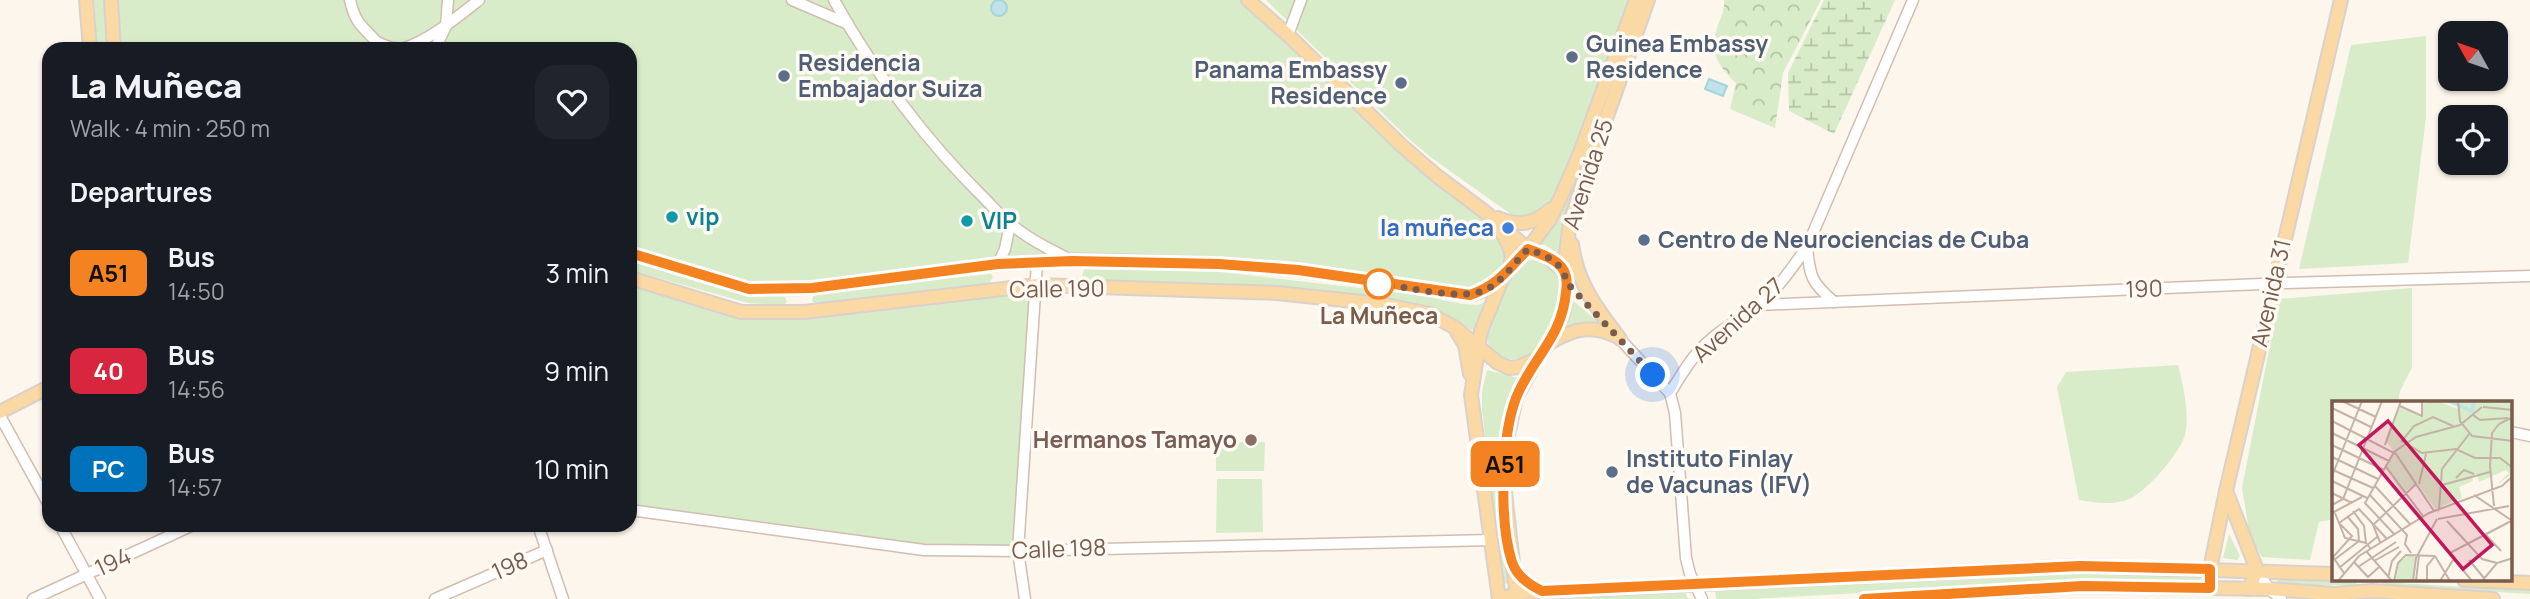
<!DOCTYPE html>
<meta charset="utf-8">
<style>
:root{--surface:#171b24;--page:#20242c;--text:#f1f3f6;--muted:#9ea1a6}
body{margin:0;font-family:Manrope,sans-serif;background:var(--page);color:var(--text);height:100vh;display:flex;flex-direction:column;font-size:26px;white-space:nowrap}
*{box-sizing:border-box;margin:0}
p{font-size:23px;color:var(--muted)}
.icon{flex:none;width:38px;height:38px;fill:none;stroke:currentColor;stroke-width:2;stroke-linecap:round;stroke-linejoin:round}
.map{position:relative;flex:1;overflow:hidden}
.side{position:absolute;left:42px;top:42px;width:595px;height:490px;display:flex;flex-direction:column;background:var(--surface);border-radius:21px;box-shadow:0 2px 5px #0004}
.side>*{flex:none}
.badge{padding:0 14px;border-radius:10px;font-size:24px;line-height:46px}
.needle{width:46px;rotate:310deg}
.tools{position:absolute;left:2438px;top:21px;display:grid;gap:14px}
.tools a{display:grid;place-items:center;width:70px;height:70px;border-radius:14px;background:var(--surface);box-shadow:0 2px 5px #0004;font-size:35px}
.you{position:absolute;width:35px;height:35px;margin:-18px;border:5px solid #fff;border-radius:50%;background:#1a73e8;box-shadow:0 0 0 10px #1a73e833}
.map>.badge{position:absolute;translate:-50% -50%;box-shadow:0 0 0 4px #fff}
h2{padding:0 28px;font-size:26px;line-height:63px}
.round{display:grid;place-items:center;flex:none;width:74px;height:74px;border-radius:21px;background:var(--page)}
.summary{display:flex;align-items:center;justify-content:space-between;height:119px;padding:0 28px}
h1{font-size:33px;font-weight:800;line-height:52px}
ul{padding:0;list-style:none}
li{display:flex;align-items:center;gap:21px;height:98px;padding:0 28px}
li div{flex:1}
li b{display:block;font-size:26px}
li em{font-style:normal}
li .badge{min-width:77px;font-weight:700;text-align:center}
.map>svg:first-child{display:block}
.green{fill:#d8ecc9}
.forest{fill:url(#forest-crowns)}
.wetland{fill:url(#wetland-marsh)}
.water{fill:#bfe3e8;stroke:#a5d3da;stroke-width:2}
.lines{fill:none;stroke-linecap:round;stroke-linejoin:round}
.minor-casing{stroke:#d1beb0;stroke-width:13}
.major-casing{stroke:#dad1cd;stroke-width:16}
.minor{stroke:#fff;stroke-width:10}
.major{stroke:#fbd9a5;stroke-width:12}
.line-casing{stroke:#fff;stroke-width:16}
.line{stroke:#f58220;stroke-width:10}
.walk{stroke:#7a5c4d;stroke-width:7;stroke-dasharray:0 12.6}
.service-dot{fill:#5c6f8a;stroke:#fffaf3;stroke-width:2.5}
.culture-dot{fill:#0f9aa8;stroke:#fffaf3;stroke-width:2.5}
.shop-dot{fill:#3f7fe0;stroke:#fffaf3;stroke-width:2.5}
.stop-dot{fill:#fff;stroke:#f58220;stroke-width:3.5}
.education-dot{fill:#8d6e63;stroke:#fffaf3;stroke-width:2.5}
.labels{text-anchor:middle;stroke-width:7;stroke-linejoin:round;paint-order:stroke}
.service-label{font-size:23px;font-weight:bold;fill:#4e5e75;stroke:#fffaf3;text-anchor:start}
.street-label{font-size:23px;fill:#7a5c4d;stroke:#fffaf3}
.culture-label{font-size:23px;font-weight:bold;fill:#0d838f;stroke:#fffaf3;text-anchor:start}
.shop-label{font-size:23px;font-weight:bold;fill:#366cbe;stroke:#fffaf3;text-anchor:end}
.stop-label{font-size:23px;font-weight:bold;fill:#7a5c4d;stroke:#fffaf3}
.education-label{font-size:23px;font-weight:bold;fill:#785e54;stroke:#fffaf3;text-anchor:end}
.inset-river{fill:none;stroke:#bfe3e8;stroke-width:3.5}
.inset-road{fill:none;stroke:#c5b3a7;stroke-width:2}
.view{fill:#c2185b;fill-opacity:0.15;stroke:#c2185b;stroke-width:3.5}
.inset-edge{fill:none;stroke:#7a5c4d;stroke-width:3.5}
</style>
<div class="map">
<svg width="2530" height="599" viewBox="0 0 2530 599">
<defs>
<pattern id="forest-crowns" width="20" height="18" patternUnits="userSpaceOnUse" patternTransform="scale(1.75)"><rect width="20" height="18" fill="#d8ecc9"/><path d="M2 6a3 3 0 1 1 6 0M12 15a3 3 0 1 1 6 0" fill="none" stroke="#b4c2a5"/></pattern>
<pattern id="wetland-marsh" width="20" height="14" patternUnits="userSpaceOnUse" patternTransform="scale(1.75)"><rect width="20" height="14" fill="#d8ecc9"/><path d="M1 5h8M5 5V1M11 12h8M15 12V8" fill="none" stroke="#b4c2a5"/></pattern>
</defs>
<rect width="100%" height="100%" fill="#fdf6ec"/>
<g class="green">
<polygon points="94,0 104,0 108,49 97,49 96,46"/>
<polygon points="111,0 1248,0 1500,230 1508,270 1470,295 1298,270 1072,260 749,289 630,253 630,49 114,49"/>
<polygon points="1266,0 1628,0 1566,172 1553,200 1542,210 1527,217 1512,215 1433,159 1410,140"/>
<polygon points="2426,36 2426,117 2408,263 2299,269 2351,45"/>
<polygon points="1576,184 1564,224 1560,255 1545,245 1538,244 1552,228"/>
<path d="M1534,259C1539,261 1549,264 1554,268C1570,283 1553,336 1539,348C1529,356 1522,359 1510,359C1503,359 1496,355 1491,350C1479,334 1503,283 1515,270C1520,264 1527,261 1534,259Z"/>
<polygon points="630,260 744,293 785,297 787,302 784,305 748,303 630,270"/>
<polygon points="1090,266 1203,270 1412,294 1463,304 1478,305 1487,301 1478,320 1475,332 1434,308 1380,298 1221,283 1087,280 1082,276 1085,267"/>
<polygon points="991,274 993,277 988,285 815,303 812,301 814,293 820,292"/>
<polygon points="630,278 741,312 1037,285 1018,551 924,550 630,510"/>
<polygon points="2412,288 2412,367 2400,391 2398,403 2334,403 2334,519 2319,522 2310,560 2262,557 2250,536 2242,488 2279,299"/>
<polygon points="1571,299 1602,325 1582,323 1564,328"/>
<path d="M2178,365C2183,384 2190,415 2185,435C2179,454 2150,487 2133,497C2118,506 2094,503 2079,500L2057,387L2066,372Z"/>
<path d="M1487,370L1518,378C1488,452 1501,506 1510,582L1507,584L1502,582L1501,576L1482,410V391Z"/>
<polygon points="1216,442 1265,442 1264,471 1216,471"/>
<polygon points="1217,479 1262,479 1263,532 1216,533"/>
<polygon points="2229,534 2240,556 2237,560 2223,558"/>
<polygon points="2082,571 2200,575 2201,578 2197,582 2082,581 1752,599 1716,599 1715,590 1719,588"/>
<polygon points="2278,578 2357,582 2356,585 2280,585 2276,579"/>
<polygon points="2383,582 2530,591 2530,594 2383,585"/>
<polygon points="1685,592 1688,599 1527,599 1530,595"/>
</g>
<path class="forest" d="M1724,0H1821L1783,73L1775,128L1730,109L1736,83C1715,62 1709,52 1719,22C1722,15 1725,8 1724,0Z"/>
<polygon class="wetland" points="1824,0 1895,0 1834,134 1789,111 1788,73"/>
<g class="water">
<circle cx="999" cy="8" r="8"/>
<polygon points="1709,79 1727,86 1723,96 1705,89"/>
</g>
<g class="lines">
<g class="minor-casing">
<g id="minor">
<path d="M350,0C356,27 364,26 379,45"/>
<polyline points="792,0 848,24"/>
<path d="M834,0C873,71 928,143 985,199C994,208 1002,218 1012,225C1030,240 1051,250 1071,260"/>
<polyline points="1288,35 1301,0"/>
<path d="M377,42C386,46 394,50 404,48C427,42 460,15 479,0"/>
<polyline points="435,49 446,26 448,0"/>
<path d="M1807,247C1810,277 1811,282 1834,302"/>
<polyline points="998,264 1005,249 1010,224"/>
<polyline points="1758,305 2286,283 2530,276"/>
<polyline points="1620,339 1670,393"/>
<polyline points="0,416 49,505"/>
<polyline points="2511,432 2530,436"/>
<polyline points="630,510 924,550 1018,551 1491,540"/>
<polyline points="60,525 100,599"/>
<polyline points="538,525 563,599"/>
<polyline points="2257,570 2269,589 2281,599"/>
<polyline points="33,599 193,525"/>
<polyline points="435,599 547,550"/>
<polyline points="1025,599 1018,551 1037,263"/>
<path d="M1702,599L1690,574L1686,558L1675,413L1670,393C1679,379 1687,364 1698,352C1715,332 1738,321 1758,305C1778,289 1792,268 1807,247L1913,0"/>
</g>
</g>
<g class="major-casing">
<g id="major">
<polyline points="86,0 90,49"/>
<polyline points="111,0 114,49"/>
<path d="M1498,218C1519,227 1535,224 1551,209"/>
<path d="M1499,228C1507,241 1516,254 1509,269"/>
<path d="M1572,244C1577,283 1597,309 1620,339"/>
<polyline points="630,253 749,289 812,288 998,264 1072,260 1219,264 1298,270 1470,295 1488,289 1503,277"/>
<polyline points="1564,271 1570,221 1648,0"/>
<polyline points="630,278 741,312 804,312 1037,285 1277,293 1381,304 1430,314 1454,327 1498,363 1509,368 1518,367 1537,359 1550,342 1563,314 1567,283 1564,271 1547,257 1528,249 1485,212 1437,176 1402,146 1288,35 1248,0"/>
<polyline points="1457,332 1465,345 1470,374"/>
<path d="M1551,342C1574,329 1591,324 1616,336"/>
<polyline points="0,412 49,387"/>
<polyline points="2226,491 2257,570 2249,589"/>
<polyline points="2464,580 2530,583"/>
<polyline points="2209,588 2210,569 2226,491 2341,0"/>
<polyline points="1499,599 1471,395 1481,331 1503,277 1528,249 1550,219 1560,199 1580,153 1636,0"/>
<polyline points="1502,599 1517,593 2080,566 2334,574"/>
<polyline points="1517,599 1503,475 1508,435 1516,398 1537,359"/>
<polyline points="1864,599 2082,586 2269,589 2334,594 2372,591 2493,599"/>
</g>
</g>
<use href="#minor" class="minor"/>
<use href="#major" class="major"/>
</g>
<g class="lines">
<g class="line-casing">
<path id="line" d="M630,253L749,289L812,288L998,264L1072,261L1219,264L1298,270L1470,295C1498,285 1508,270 1528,249C1540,254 1558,259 1564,271C1567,277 1567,286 1566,292C1562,338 1532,358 1516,398C1501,438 1499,522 1512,562C1517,577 1529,585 1542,591L2080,566L2210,569V588L2082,586L1864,599"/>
</g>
<use href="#line" class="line"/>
<path class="walk" d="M1379,284C1408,286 1463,303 1489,288C1504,279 1515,262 1528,249C1548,257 1562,261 1567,283L1653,375"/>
</g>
<g class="service-dot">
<circle cx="1572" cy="57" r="7"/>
<circle cx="784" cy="76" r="7"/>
<circle cx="1401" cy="83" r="7"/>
<circle cx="1644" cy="240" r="7"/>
<circle cx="1612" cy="472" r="7"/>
</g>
<g class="culture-dot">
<circle cx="672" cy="217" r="7"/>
<circle cx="967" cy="221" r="7"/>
</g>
<circle class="shop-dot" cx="1508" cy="228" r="7"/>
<circle class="stop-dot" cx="1379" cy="284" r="14"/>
<circle class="education-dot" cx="1251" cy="440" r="7"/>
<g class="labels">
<g class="service-label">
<text x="1586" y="52">Guinea Embassy<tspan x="1586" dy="26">Residence</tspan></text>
<text x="798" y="71">Residencia<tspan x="798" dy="26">Embajador Suiza</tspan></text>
<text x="1387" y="78" text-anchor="end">Panama Embassy<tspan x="1387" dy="26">Residence</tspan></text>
<text x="1658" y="248">Centro de Neurociencias de Cuba</text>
<text x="1626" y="467">Instituto Finlay<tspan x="1626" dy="26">de Vacunas (IFV)</tspan></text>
</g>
<g class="street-label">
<text transform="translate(1588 174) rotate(-72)" y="8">Avenida 25</text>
<text transform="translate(1057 289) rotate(-1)" y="8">Calle 190</text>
<text transform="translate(2144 289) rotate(-2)" y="8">190</text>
<text transform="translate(2271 293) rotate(-77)" y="8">Avenida 31</text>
<text transform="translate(1738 320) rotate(-42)" y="8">Avenida 27</text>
<text transform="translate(1059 549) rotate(-2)" y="8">Calle 198</text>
<text transform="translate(113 562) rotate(-25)" y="8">194</text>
<text transform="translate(510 566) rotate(-24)" y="8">198</text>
</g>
<g class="culture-label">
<text x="686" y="225">vip</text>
<text x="981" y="229">VIP</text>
</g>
<g class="shop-label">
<text x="1494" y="236">la muñeca</text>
</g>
<g class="stop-label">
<text x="1379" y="324">La Muñeca</text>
</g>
<g class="education-label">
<text x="1237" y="448">Hermanos Tamayo</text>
</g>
</g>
<g transform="translate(2332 401)">
<rect width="180" height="180" fill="#fdf6ec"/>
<path d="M105,0L126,8L128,0H180V73L163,85L177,72L174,69L147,81L145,73L140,75L141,80L127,86L130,97L112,104L106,112L85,82L71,92L67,88L54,66L62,51L53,38L67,5L90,15V3ZM79,153L84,157L81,180H63L67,162Z" fill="#d8ecc9"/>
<path class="inset-river" d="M116,0L140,10L142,0"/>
<path class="inset-road" d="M10,0L44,16M126,0L128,20L140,35L181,40M68,5L90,15V0M151,6L181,9M0,7L39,26M141,14L148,19L176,17M0,20L64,53L102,110M0,32L57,60M70,40L90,52L124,48L143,57H168L181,67M69,41L82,25L101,16L121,25M0,44L52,69M53,44L69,0M0,56L46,78M54,66L91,115M1,69L41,87M0,75L30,0M124,77L132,69L142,73M0,80L35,97M87,83L94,53M110,84L158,71M43,85L78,123M0,92L20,102M37,93L75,134L73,143L79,152M142,94L179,119M0,104L11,98L50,0M162,105L158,65L160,32L167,23L181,16M107,108L110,68L138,32M21,110L32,125L34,142M0,112L30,96M3,112L13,137L34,142L38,147M89,118L140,180M106,118L177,105M115,120L150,158L165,162M7,122L20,135L1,156L12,172M7,122L27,108L55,138M63,134L33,102L62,51L84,36L128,24L150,6M154,134L169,150M48,141L41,124L84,83M34,150L60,180M118,152L181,119M103,155L118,180M2,159L27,140L26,128L15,115M137,159L152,177M42,160L67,146M22,161L36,176L47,166M26,166L64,141M7,167L45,136M56,177L60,160L69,150M6,180L27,155L97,112L170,85L181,75M62,180L66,162L74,154L103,155M81,180L84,157L105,118M84,180L87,154M95,180V165L103,155M108,180L121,159M150,180L165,162L181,157"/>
<path class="view" d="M56,20L160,144L131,168L27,44Z"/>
<rect width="180" height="180" class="inset-edge"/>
</g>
</svg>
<div class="tools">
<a><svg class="needle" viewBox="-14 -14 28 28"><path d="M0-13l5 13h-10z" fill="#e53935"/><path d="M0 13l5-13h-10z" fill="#9ea1a6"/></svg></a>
<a><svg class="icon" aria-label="locate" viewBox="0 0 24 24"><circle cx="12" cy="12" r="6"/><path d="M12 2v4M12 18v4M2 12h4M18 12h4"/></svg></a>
</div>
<div class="you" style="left:1653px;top:375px"></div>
<b class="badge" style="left:1505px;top:464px;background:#f58220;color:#111">A51</b>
<section class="side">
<div class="summary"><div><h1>La Muñeca</h1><p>Walk · 4 min · 250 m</p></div><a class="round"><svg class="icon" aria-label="heart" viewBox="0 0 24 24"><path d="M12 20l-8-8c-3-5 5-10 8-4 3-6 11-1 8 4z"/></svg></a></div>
<h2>Departures</h2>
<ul>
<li><span class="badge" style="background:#f58220;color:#111">A51</span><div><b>Bus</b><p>14:50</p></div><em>3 min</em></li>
<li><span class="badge" style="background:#d7263d;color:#fff">40</span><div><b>Bus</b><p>14:56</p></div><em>9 min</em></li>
<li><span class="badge" style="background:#0072bc;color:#fff">PC</span><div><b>Bus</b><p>14:57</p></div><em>10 min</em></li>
</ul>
</section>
</div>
